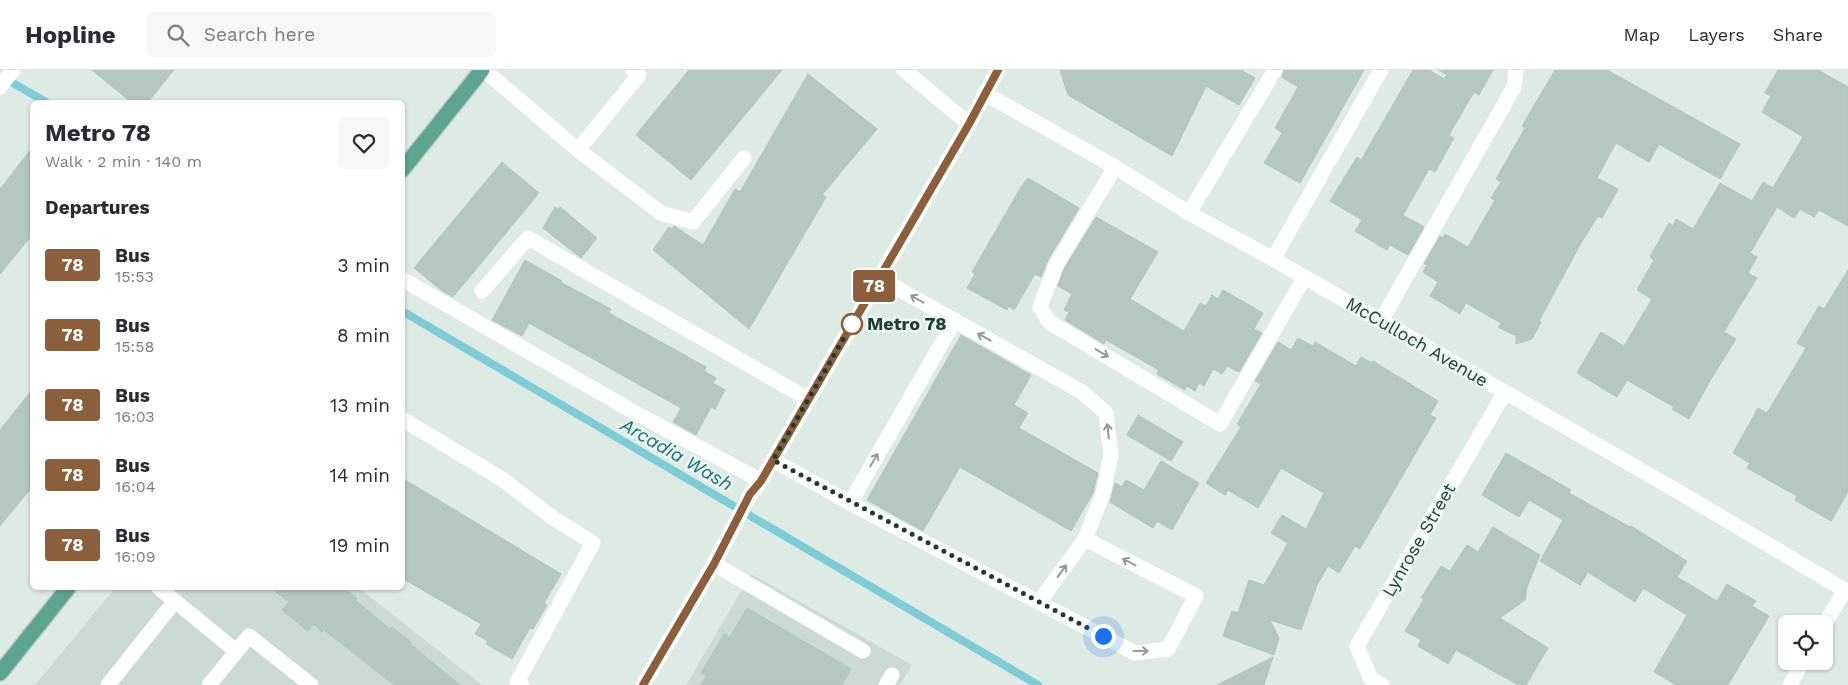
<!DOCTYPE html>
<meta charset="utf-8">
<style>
:root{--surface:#fff;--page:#f7f7f7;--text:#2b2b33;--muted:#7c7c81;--line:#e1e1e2}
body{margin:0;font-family:"Work Sans",sans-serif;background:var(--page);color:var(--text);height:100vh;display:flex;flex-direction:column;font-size:19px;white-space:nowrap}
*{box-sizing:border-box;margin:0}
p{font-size:16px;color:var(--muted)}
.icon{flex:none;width:28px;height:28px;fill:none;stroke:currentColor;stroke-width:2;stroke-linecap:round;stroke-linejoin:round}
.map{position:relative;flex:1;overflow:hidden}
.panel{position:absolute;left:30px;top:30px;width:375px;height:490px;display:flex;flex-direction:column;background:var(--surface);border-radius:8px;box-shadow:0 1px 4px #0004}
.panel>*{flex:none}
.badge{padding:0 10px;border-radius:4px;font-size:18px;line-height:32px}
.controls{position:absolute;left:1778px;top:545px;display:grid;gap:10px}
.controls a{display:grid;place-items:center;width:55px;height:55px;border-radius:8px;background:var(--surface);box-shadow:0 1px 4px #0004;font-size:25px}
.you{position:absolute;width:25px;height:25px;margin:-12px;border:4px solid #fff;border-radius:50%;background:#1a73e8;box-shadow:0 0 0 8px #1a73e833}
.map>.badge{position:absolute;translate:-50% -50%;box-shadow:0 0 0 2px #fff}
h2{padding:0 15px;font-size:19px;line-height:45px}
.round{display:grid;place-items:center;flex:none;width:52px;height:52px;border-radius:8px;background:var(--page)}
.overview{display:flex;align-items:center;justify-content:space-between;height:85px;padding:0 15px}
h1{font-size:24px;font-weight:700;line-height:38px}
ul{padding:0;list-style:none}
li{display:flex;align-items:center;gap:15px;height:70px;padding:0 15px}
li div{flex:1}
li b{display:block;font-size:19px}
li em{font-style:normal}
li .badge{min-width:55px;font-weight:700;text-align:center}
header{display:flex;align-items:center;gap:30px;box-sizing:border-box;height:70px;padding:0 25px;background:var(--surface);border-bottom:1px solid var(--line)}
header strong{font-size:24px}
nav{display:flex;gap:28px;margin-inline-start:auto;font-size:18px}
.search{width:350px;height:45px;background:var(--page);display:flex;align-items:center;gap:12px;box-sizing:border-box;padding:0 18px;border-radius:8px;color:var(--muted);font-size:19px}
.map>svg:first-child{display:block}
.built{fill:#cbdbd3}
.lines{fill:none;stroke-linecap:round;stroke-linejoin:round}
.stream{stroke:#7ecbd6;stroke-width:8}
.building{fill:#b5c8c0;stroke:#afc5bb}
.major-casing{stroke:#c0c8c6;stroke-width:18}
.minor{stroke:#fff;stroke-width:15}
.major{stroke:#5da590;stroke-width:15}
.oneway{stroke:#8e9d98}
.line-casing{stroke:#fff;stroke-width:11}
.line{stroke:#8b5e3c;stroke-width:8}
.walk{stroke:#1d3b32;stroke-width:5;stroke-dasharray:0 9}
.stop-dot{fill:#fff;stroke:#8b5e3c;stroke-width:2.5}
.labels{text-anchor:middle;stroke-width:5;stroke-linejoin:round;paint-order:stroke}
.stop-label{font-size:18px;font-weight:bold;fill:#1d3b32;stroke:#edf7f2;text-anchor:start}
.street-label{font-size:18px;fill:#1d3b32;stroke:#edf7f2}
.water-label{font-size:19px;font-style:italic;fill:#136e7c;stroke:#edf7f2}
</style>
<header>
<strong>Hopline</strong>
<div class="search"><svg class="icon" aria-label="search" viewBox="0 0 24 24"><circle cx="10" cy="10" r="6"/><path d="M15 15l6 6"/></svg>Search here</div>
<nav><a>Map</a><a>Layers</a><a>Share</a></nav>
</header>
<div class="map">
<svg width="1848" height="615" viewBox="0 0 1848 615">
<rect width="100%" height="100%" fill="#ddebe4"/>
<g class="built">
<polygon points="751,504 912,595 900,615 686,615"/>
<polygon points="115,518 359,518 482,615 35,615"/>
</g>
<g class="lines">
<g class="stream">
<polyline points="4,8 46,32"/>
<polyline points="402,241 1038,615"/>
</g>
</g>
<g class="building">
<polygon points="92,0 174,0 148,32 131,32"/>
<polygon points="689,0 782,0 691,110 636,65"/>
<polygon points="1060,0 1241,0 1255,8 1239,35 1206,16 1172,86 1068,25"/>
<polygon points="1284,0 1364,0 1300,113 1264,93 1282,63 1275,58 1298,17 1282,7"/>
<polygon points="1413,0 1429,0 1444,9 1447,5 1439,0 1493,0 1479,25 1474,22 1449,65 1454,68 1435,102 1429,99 1403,145 1424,157 1408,185 1390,175 1387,180 1355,161 1362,150 1330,131 1357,87 1361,90"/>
<polygon points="1555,0 1607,0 1740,74 1720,109 1659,74 1649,92 1616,73 1597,108 1618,119 1602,148 1598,146 1581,173 1539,251 1541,252 1532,269 1516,274 1516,266 1498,257 1501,253 1466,233 1460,244 1430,226 1438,212 1423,202 1427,195 1424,194 1440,166 1443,168 1445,164 1468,177 1495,130 1491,128 1501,112 1496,109 1525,58 1522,56"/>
<polygon points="1778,0 1818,0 1848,17 1848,156 1819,140 1814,147 1800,139 1794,148 1777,137 1750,183 1757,187 1748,203 1757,208 1724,262 1736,269 1711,309 1689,349 1672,339 1674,337 1627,310 1617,327 1577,303 1601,262 1624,276 1652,229 1637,220 1654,190 1650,187 1669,153 1673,156 1676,149 1693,159 1720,113 1752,131 1763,112 1773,118 1803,67 1762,42 1771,26 1765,23"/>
<polygon points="808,4 877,59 822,125 826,127 749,259 653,180 669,157 672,159 674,156 703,175 735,119 740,122"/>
<polygon points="32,78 32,165 0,204 0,119"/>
<polygon points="502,92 539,123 453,227 441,220 414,198"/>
<polygon points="1028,108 1079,138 1048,190 1041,207 1035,204 1014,240 1009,236 1007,240 967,218 975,204 972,202 1021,117"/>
<polygon points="555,137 558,139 560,137 597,168 581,188 543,158"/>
<polygon points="1096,147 1158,182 1130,229 1184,261 1200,233 1206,236 1212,225 1218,229 1223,220 1263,243 1254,259 1262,263 1239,302 1227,296 1222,304 1213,299 1204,316 1199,313 1195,321 1187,316 1185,320 1157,304 1159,300 1106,270 1104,274 1065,250 1069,242 1064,240 1072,224 1058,216 1064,199"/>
<polygon points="525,190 562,211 560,212 611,239 609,243 706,297 704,301 716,308 713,313 725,320 715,339 711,337 696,365 673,352 681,338 529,253 522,266 492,250"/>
<polygon points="1848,200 1848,422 1831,451 1795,430 1797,426 1747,398 1750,393 1733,383 1758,338 1767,343 1806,278 1797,273 1819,236 1824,239"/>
<polygon points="961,265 1031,305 1014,335 1028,343 1019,358 1098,403 1093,423 1071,461 960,397 923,461 867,430"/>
<polygon points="1298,268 1313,276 1315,272 1356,296 1361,287 1372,293 1373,291 1438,331 1430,345 1436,348 1360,479 1355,476 1339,503 1328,496 1317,515 1301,560 1270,550 1279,568 1274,585 1223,566 1232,541 1238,543 1249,510 1264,515 1288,473 1271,463 1282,445 1306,459 1324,423 1281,398 1258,438 1228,420 1225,425 1206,413 1241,357 1237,354 1261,314 1255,311 1278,272 1291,280"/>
<polygon points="32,320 32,417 0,456 0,360"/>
<polygon points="1138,345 1183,372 1171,391 1127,365"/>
<polygon points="1506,383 1571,420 1569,423 1630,457 1631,456 1687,491 1677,507 1717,531 1727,514 1756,531 1752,536 1769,546 1728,615 1676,615 1654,602 1687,545 1643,518 1635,532 1588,502 1580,515 1540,491 1563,450 1529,430 1519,447 1482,425"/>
<polygon points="1161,391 1199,413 1172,460 1157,451 1153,458 1110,432 1115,413 1122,417 1126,410 1144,420"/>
<polygon points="402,408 561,504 544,533 547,535 533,559 530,558 512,589 486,574 488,571 475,564 481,554 402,508"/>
<polygon points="1493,457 1540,485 1527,517 1525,530 1500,548 1548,578 1526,615 1518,615 1456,580 1448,594 1418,576 1421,570 1405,561 1424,529 1421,528 1441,496 1450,501 1467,475 1478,482"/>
<polygon points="271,518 344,518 357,528 355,530 390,559 392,557 411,572 410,574 460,615 394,615 324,560 322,562 313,554 308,561 282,540 289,532"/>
<polygon points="747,538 851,599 842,615 701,615 706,606 701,603 724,564 730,567"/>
<polygon points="1273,587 1264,615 1217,615"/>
</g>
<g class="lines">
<g class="major-casing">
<g id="major">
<polyline points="402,100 482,0"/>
<polyline points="0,603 68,518"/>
</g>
</g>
<g class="minor">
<polyline points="484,0 578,80 661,143 693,152 744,88"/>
<polyline points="904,0 969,54"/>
<polyline points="0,17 13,0"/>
<polyline points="984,23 1115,97 1189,143 1273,189 1679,422 1848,522"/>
<polyline points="578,80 639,5 633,0"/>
<polyline points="1115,97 1056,195 1040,237 1049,252 1220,354 1304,208"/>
<polyline points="1189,143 1275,0"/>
<polyline points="1273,189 1381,0"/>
<polyline points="402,209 634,342 761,411"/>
<polyline points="482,221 528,168 808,329"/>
<polyline points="1381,251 1514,17 1516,0"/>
<polyline points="402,349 502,409 553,448 593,473 517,612 522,615"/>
<polyline points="773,390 850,433 1135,583 1168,579 1196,526 1085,469 1103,424 1111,385 1106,343 1082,322 879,208"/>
<polyline points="850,433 955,250"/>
<polyline points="714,494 863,581"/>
<polyline points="159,518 236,581"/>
<polyline points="1039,532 1085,469"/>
<polyline points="1824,555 1845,520"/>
<polyline points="108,615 175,531"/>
<polyline points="209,615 249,566 311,615"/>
<polyline points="643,615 714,494 750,425 761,411 969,54 998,0"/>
<polyline points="886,615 892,605"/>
<polyline points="1382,615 1371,609 1357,576 1505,322"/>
<polyline points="1790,615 1803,591"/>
</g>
<use href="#major" class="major"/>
</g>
<defs><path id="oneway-shaft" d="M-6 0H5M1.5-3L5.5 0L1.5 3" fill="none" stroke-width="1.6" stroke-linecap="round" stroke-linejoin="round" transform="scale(1.25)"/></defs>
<g class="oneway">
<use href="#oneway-shaft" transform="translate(917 229) rotate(-151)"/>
<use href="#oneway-shaft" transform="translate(984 267) rotate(-151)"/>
<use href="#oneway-shaft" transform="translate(1102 283) rotate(31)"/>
<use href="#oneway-shaft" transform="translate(1108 361) rotate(-96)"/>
<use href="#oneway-shaft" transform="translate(874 390) rotate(-60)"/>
<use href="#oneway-shaft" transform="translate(1129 492) rotate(-153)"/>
<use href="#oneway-shaft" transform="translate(1062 501) rotate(-54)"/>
<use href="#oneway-shaft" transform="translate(1141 581)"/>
</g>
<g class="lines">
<g class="line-casing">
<polyline id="line" points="643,615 714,494 750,424 761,411 969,54 998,0"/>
</g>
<use href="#line" class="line"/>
<polyline class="walk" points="852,254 773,390 1103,566"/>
</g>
<circle class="stop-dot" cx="852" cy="254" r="10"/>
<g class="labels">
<g class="stop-label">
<text x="867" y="260">Metro 78</text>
</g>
<g class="street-label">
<text transform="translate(1417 272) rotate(30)" y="6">McCulloch Avenue</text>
<text transform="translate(1419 470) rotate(-60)" y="6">Lynrose Street</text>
</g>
<g class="water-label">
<text transform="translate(677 384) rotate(30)" y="7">Arcadia Wash</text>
</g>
</g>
</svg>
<div class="controls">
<a><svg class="icon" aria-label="locate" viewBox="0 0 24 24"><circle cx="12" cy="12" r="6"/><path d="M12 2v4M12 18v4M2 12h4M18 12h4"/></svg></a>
</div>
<div class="you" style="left:1103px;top:566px"></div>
<b class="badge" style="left:874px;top:216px;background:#8b5e3c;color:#fff">78</b>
<section class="panel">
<div class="overview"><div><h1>Metro 78</h1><p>Walk · 2 min · 140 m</p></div><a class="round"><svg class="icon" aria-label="heart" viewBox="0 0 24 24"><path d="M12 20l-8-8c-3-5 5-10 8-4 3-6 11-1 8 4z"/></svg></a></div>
<h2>Departures</h2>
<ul>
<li><span class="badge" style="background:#8b5e3c;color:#fff">78</span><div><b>Bus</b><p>15:53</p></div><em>3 min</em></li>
<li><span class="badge" style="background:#8b5e3c;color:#fff">78</span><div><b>Bus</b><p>15:58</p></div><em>8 min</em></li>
<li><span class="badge" style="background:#8b5e3c;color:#fff">78</span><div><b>Bus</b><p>16:03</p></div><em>13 min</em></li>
<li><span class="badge" style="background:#8b5e3c;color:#fff">78</span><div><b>Bus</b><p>16:04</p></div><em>14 min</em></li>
<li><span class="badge" style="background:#8b5e3c;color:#fff">78</span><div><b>Bus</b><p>16:09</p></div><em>19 min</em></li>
</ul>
</section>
</div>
